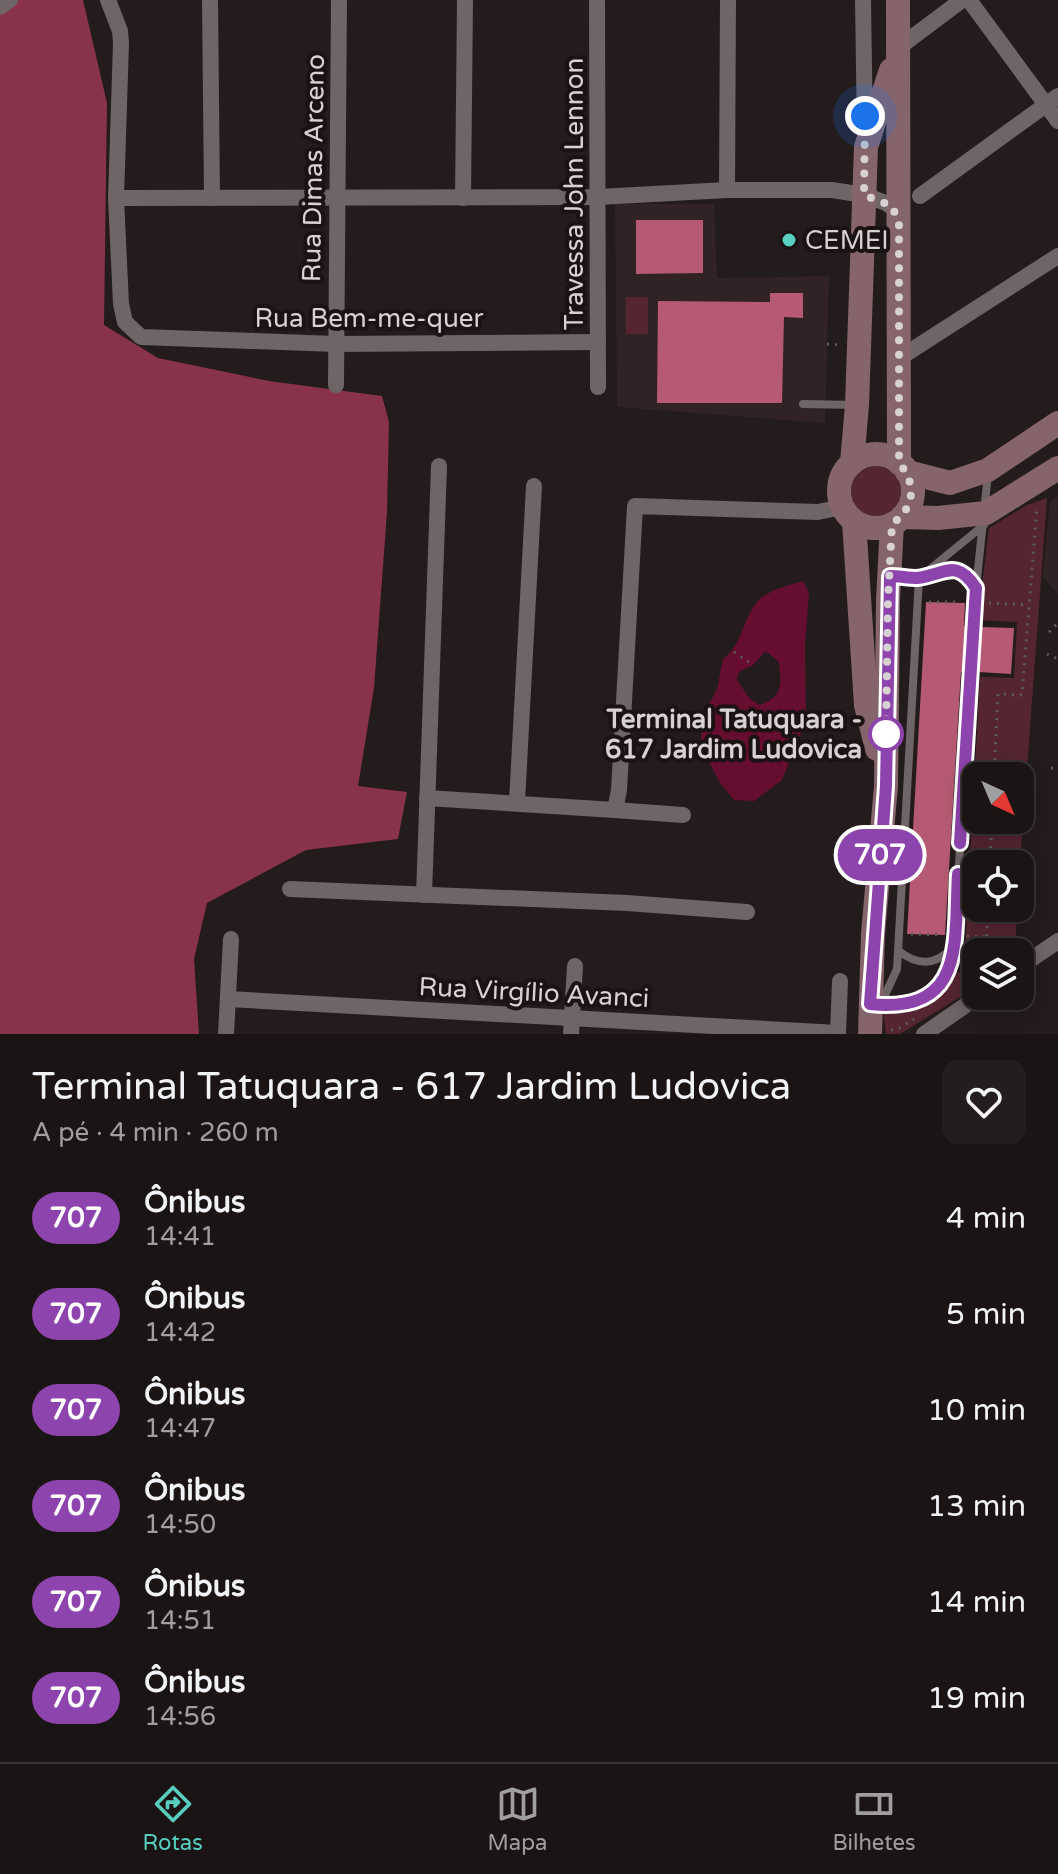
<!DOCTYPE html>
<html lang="pt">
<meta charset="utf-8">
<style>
:root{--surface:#1a1415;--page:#231d1e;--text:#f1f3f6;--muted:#9f9ea0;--line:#383334;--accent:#58cec0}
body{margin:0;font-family:"Varela Round",sans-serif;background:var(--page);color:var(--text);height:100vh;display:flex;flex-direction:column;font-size:30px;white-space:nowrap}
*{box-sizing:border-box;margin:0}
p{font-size:26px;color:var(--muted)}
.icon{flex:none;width:44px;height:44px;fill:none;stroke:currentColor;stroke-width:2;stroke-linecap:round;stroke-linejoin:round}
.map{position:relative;height:1034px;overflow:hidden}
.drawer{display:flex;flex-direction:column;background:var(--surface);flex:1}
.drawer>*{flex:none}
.badge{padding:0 16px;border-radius:26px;font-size:28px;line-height:52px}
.needle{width:52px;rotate:136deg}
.fabs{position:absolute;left:962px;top:762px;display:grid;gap:16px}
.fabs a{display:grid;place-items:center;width:72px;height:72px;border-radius:16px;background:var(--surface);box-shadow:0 4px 20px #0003,0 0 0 2px var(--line);font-size:40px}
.you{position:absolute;width:40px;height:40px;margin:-20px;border:6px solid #fff;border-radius:50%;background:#1a73e8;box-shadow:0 0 0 12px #1a73e833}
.map>.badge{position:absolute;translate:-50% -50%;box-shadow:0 0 0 4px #fff}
.round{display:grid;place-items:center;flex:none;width:84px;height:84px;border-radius:16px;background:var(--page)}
.summary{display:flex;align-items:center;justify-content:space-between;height:136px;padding:0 32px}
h1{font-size:38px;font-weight:600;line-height:60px}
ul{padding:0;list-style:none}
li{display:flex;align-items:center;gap:24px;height:96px;padding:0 32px}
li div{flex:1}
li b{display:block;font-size:30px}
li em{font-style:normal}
li .badge{min-width:88px;font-weight:700;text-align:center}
.menu{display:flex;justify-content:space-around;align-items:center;height:112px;border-top:2px solid var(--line);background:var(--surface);font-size:22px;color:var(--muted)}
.menu a{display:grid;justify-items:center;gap:4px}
.menu .active{color:var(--accent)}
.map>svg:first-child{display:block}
.built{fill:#312225}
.green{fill:#552532;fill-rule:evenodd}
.forest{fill:#88324c}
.water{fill:#650e2f;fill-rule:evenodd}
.building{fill:#b55a72}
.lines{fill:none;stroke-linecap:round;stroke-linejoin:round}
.path{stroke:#615a5b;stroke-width:3;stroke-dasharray:2 6;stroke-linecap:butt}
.lane{stroke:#6f6466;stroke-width:8}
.street{stroke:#6f6466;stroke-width:16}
.secondary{stroke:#86646c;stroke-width:24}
.line-casing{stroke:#fff;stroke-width:18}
.line{stroke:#8e44ad;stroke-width:12}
.walk{stroke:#d7d1d2;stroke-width:8;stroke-dasharray:0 14.4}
.poi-dot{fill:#58cec0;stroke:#1a1213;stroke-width:3}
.stop-dot{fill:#fff;stroke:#8e44ad;stroke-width:4}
.labels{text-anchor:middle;stroke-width:8;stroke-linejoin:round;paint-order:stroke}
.street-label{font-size:26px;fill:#d7d1d2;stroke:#1a1213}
.poi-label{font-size:26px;fill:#d7d1d2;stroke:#1a1213;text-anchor:start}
.stop-label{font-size:26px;font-weight:bold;fill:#d7d1d2;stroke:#1a1213;text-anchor:end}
</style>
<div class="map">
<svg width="1058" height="1034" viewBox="0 0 1058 1034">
<rect width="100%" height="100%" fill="#231b1c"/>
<g class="built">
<polygon points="615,204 714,204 717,278 829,276 825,423 617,407"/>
<polygon points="1058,496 1058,594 1043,577 1050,501"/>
</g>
<g class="green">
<rect x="626" y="297" width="22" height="37"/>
<circle cx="876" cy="491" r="25"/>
<path d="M1047,498L1020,864H976V908H1017L1015,952H976V987L900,1034H886L883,1010C917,1015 941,989 964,967L980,677L1014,678L1017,622L978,620L989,528L1027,505ZM976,776H1020V820H976Z"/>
</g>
<polygon class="forest" points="0,0 83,0 107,103 104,325 158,358 269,381 382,396 389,422 387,512 374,688 358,786 407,792 398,839 306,850 207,903 194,959 199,1034 0,1034"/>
<path class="water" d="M803,581L809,593L805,646L806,721L782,780L754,801L734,800L720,783L700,744L704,714L717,689L723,659C742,645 742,622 756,603C766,590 788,586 803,581ZM766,651L779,662C781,684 784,696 760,705L750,699L737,680L739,672L753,665Z"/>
<g class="building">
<polygon points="636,220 703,220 703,273 636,274"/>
<polygon points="770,293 803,293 803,318 784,317 782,403 657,403 658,301 770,302"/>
<polygon points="926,602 965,603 964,626 967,626 964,672 961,672 945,935 907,934"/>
<polygon points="981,627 1014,628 1011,674 978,672"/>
</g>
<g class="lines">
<g class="path">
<polyline points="827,344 839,345"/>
<polyline points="929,602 961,602"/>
<polyline points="989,603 1029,605"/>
<polyline points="1049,632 1058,623"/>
<polyline points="734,652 753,665"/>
<polyline points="1047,654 1058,659"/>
<polyline points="1051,768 1058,769"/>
<polyline points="994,776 998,694 1022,695 1037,506"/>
<polyline points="990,864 992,820"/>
<polyline points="911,934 943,935"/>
<polyline points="967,936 987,937"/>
<polyline points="986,952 988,908"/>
<polyline points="891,1030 899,1028 916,1018"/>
</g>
<g class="lane">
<polyline points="803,404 856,405"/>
<path d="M891,576C899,577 909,579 918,578C944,575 956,557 976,587"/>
<path d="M899,951C919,967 936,965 953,947"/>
<polyline points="874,1001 885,995 897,969 919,578 984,525"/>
<path d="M875,1004C922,1009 945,992 954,946L976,588L988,474"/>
</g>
<g class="street">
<polyline points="108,0 120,31 121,43 116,198 121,304 125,322 141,337 336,344 598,342"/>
<polyline points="210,0 212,198"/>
<polyline points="597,0 598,387"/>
<polyline points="863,0 865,134"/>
<polyline points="969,0 1058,121"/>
<polyline points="0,7 10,0"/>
<polyline points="898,48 962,0"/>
<polyline points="727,190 728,0"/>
<polyline points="920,196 1058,96"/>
<polyline points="116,198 598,197 727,190 832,190 864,195 886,203 896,210 899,220"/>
<polyline points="463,198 465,0"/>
<polyline points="898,359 1058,256"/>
<polyline points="336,385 339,0"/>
<polyline points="427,798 615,810 619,790 635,506 818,512 842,507"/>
<polyline points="517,802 534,486"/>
<polyline points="615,810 683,815"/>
<polyline points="290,889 627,903 747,912"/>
<polyline points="424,895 439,466"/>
<polyline points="1020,967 1058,941"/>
<polyline points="228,999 838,1033"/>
<polyline points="226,1034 231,939"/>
<polyline points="571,1034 575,966"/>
<polyline points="838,1034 840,981"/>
<polyline points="924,1034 979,996"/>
</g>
<g class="secondary">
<polyline points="898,0 899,463"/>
<circle cx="876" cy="491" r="37"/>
<polyline points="852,463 857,405 866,147 891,70"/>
<polyline points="907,472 950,483 988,470 1058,423"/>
<polyline points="902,517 938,518 986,513 1058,468"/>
<polyline points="854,521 866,705 877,749"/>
<polyline points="870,1034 873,934 886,786 888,600 892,524"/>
</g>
</g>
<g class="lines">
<g class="line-casing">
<path id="line" d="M958,874C954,943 966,1014 870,1004L886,786L890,576C899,576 908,578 917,578C944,575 956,557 976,588L960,843"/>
</g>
<use href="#line" class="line"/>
<path class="walk" d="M865,116L864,195L892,206L899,223V463C917,484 915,507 892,524L888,600L886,734"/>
</g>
<circle class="poi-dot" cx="789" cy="240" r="8"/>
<circle class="stop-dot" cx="886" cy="734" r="16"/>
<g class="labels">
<g class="street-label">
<text transform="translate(313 168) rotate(-89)" y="9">Rua Dimas Arceno</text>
<text transform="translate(574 194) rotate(-90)" y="9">Travessa John Lennon</text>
<text x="369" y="327">Rua Bem-me-quer</text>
<text transform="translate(534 992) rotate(3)" y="9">Rua Virgílio Avanci</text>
</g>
<g class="poi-label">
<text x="805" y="249">CEMEI</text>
</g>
<g class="stop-label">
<text x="862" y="728">Terminal Tatuquara -<tspan x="862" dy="30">617 Jardim Ludovica</tspan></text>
</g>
</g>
</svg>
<div class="fabs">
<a><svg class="needle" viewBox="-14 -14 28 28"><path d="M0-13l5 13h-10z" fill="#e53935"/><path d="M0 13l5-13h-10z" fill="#9f9ea0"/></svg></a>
<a><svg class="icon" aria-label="locate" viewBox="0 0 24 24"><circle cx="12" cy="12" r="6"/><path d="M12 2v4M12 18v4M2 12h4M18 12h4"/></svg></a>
<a><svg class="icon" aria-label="layers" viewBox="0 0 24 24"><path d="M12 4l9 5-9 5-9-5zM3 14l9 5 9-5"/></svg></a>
</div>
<div class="you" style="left:865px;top:116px"></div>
<b class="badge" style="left:880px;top:855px;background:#8e44ad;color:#fff">707</b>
</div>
<section class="drawer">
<div class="summary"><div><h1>Terminal Tatuquara - 617 Jardim Ludovica</h1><p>A pé · 4 min · 260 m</p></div><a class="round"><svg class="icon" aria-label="heart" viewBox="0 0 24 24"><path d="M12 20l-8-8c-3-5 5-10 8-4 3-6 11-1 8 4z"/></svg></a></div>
<ul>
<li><span class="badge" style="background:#8e44ad;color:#fff">707</span><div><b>Ônibus</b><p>14:41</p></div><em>4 min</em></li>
<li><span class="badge" style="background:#8e44ad;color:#fff">707</span><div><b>Ônibus</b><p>14:42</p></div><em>5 min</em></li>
<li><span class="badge" style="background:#8e44ad;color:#fff">707</span><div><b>Ônibus</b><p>14:47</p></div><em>10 min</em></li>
<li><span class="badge" style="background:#8e44ad;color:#fff">707</span><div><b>Ônibus</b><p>14:50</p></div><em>13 min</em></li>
<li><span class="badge" style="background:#8e44ad;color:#fff">707</span><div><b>Ônibus</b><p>14:51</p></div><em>14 min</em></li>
<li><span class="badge" style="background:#8e44ad;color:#fff">707</span><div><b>Ônibus</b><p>14:56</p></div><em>19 min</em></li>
</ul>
</section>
<nav class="menu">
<a class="active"><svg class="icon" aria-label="directions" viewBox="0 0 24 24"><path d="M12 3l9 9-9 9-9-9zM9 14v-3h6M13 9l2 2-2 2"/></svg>Rotas</a>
<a><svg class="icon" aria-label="map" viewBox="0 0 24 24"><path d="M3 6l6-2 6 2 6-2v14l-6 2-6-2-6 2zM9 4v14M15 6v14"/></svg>Mapa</a>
<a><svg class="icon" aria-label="tickets" viewBox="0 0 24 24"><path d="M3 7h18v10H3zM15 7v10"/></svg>Bilhetes</a>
</nav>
